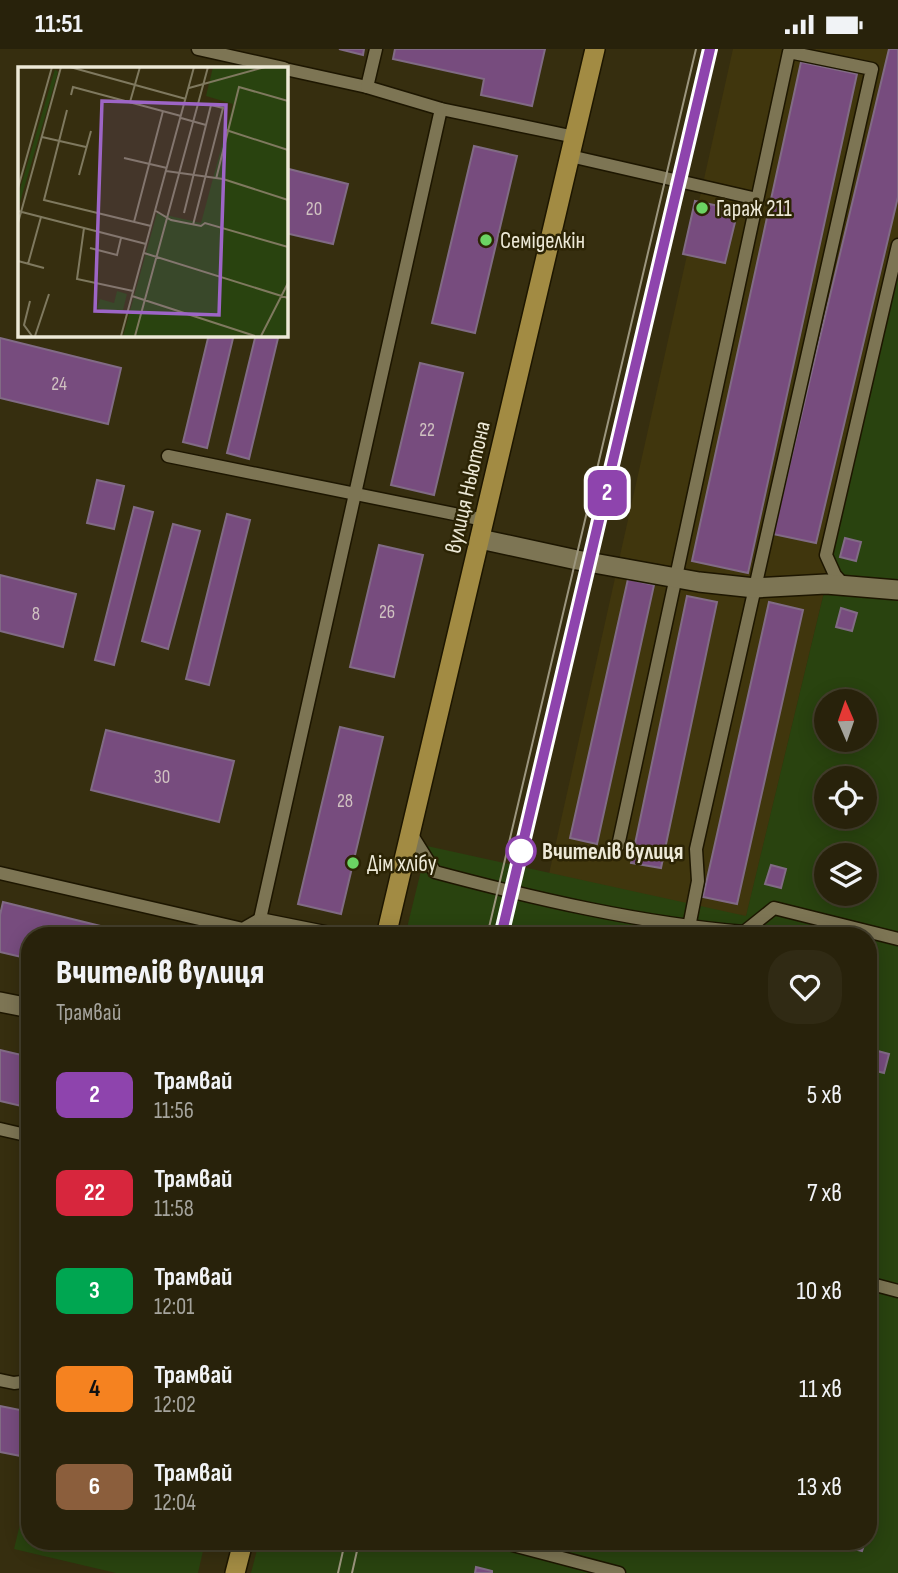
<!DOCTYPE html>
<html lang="uk">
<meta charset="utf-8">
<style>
:root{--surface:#28220b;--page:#302a14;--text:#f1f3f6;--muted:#a5a49d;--line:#443f2c}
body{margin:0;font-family:"Sofia Sans Condensed",sans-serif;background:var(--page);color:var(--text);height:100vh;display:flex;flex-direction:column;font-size:26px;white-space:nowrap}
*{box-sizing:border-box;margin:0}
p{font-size:23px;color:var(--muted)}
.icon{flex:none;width:38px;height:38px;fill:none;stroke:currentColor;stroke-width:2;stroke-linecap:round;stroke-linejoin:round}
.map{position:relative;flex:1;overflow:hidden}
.details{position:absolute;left:21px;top:878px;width:856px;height:623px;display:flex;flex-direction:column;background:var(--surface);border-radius:28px;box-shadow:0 4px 18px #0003,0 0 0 2px var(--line)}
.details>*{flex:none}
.badge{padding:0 14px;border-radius:10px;font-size:24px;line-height:46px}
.needle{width:46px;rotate:358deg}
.buttons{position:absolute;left:814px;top:640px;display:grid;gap:14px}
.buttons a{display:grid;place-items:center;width:63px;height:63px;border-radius:50%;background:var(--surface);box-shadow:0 4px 18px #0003,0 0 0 2px var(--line);font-size:35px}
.map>.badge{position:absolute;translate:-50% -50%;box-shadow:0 0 0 4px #fff}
.round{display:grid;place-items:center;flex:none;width:74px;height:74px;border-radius:28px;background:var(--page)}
.headline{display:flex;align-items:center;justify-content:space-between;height:119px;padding:0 35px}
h1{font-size:33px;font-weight:800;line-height:52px}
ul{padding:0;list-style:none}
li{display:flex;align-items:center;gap:21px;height:98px;padding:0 35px}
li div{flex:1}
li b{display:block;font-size:26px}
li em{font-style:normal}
li .badge{min-width:77px;font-weight:700;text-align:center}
.status{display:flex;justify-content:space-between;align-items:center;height:49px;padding:0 35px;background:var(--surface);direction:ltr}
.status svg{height:19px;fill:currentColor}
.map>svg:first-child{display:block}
.built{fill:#40360d}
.green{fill:#29430f;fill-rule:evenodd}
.building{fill:#774c7e;stroke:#816b85;stroke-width:2}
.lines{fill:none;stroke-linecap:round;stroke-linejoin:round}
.service-casing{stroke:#1d1600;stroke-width:15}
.minor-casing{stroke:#1d1600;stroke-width:22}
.primary-casing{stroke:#1d1600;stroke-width:22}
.service{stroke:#7d7554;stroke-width:12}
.minor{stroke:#7d7554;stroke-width:19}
.primary{stroke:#a28b43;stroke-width:19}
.tram{stroke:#9c967e;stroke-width:2}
.line-casing{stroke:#fff;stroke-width:16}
.line{stroke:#8e44ad;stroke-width:10}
.poi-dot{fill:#6bd363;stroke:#2c2405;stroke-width:2.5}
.stop-dot{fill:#fff;stroke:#8e44ad;stroke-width:3.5}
.labels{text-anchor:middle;stroke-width:5;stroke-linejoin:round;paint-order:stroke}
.number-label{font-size:19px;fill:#d0c2c1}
.poi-label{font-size:23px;fill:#ede9d7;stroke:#2c2405;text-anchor:start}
.street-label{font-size:23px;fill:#ede9d7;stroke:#2c2405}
.stop-label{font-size:23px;font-weight:bold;fill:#ede9d7;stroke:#2c2405;text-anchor:start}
.inset-road{fill:none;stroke:#7f795f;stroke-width:2}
.view{fill:#9d65c6;fill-opacity:0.15;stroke:#9d65c6;stroke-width:3.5}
.inset-edge{fill:none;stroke:#ede9d7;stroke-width:3.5}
</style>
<div class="status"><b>11:51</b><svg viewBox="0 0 49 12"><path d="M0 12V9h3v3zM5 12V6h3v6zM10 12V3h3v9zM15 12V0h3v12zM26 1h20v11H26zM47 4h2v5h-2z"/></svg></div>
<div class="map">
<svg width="898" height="1524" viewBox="0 0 898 1524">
<rect width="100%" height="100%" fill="#362e0f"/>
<polygon class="built" points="733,0 898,0 898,207 826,535 746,868 549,825"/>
<g class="green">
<path d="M898,198V1524H251L259,1493H868V887H405L427,797L746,867L826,535ZM826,653H864V691H826ZM826,730H864V768H826ZM826,807H864V845H826Z"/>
<polygon points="29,1438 30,1493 205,1493 198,1524 116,1524 14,1500"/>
</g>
<g class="building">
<polygon points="339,0 364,0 363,6"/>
<polygon points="395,0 545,0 532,57 481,46 484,30 393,10"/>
<polygon points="889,0 898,0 898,148 816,494 773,485"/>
<polygon points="801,13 857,25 748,524 692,512"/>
<polygon points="474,97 517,107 475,284 432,274"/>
<polygon points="285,119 348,135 333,195 285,184"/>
<polygon points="695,152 738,161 725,214 683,205"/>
<polygon points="209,285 234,285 207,399 183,393"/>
<polygon points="256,285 279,285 249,410 227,404"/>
<polygon points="0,289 121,319 108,375 0,349"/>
<polygon points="420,314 463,324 434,446 391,436"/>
<polygon points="97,431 124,437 114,480 87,474"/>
<polygon points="134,458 153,463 114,616 95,611"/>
<polygon points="227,465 250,471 209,636 186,630"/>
<polygon points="173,475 200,482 168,600 142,592"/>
<polygon points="845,489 861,493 856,512 840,508"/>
<polygon points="379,496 423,506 394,628 350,618"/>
<polygon points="0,526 76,545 63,598 0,582"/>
<polygon points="628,530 654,536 597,795 570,789"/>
<polygon points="687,547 717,553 661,819 631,814"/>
<polygon points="769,553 803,561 737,855 703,848"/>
<polygon points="841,559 857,564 852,582 836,578"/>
<polygon points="340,678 383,688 341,865 298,855"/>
<polygon points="106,681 234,712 219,773 91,741"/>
<polygon points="771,816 786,820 781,839 765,835"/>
<polygon points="832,845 849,845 847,853 831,849"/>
<polygon points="3,853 129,884 128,887 30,887 30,910 0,903 0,866"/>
<polygon points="792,881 815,885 815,887 790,887"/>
<polygon points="0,1001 30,1008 30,1059 0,1052"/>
<polygon points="874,1001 889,1005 884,1024 868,1020"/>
<polygon points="0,1357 30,1363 30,1393 26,1408 0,1403"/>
<polygon points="848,1493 865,1493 862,1502 846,1498"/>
<polygon points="476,1518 492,1522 492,1524 475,1524"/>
</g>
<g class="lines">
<g class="service-casing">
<g id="service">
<polyline points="198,0 284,19"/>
<polyline points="285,20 367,38 441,60 575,88"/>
<polyline points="367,38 376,0"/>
<polyline points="570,107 757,150"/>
<polyline points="168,407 484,471"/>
<polyline points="844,536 835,526 826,506 898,196"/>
<path d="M410,783L435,823C536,850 639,874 744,883L774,859L898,890"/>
<polyline points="618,797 789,3 872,20 696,800 698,832 689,878"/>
<polyline points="0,824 243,880 260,870 345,887"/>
<polyline points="260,870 441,60"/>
<polyline points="0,1080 30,1087"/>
<polyline points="868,1234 898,1242"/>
<polyline points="0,1331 14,1334 30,1332"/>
<polyline points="501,1493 619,1524"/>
</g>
</g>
<g class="minor-casing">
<g id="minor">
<polyline points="480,490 577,511 699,533 755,539 826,535 898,541"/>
<polyline points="0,953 30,959"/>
</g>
</g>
<g class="primary-casing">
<g id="primary">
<polyline points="386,887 595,0"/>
<polyline points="235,1524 243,1493"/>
</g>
</g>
<use href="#service" class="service"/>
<use href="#minor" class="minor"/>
<use href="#primary" class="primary"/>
<g class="tram">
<polyline points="487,887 696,0"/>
<polyline points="501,887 710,0"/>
<polyline points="338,1524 345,1493"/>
<polyline points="352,1524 359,1493"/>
</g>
</g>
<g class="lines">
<g class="line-casing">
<polyline id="line" points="501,887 710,0"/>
</g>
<use href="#line" class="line"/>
</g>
<g class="poi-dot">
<circle cx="702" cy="159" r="7"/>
<circle cx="486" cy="191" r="7"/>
<circle cx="353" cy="814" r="7"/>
</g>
<circle class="stop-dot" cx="521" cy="802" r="14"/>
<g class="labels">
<g class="number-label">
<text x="314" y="166">20</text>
<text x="59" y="341">24</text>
<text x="427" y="387">22</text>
<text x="387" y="569">26</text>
<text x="36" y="571">8</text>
<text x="162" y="734">30</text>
<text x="345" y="758">28</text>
</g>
<g class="poi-label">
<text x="716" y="167">Гараж 211</text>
<text x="500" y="199">Семіделкін</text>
<text x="367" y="822">Дім хлібу</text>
</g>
<g class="street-label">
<text transform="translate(467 438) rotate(-77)" y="8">вулиця Ньютона</text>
</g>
<g class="stop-label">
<text x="542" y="810">Вчителів вулиця</text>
</g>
</g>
<g transform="translate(18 18)">
<rect width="270" height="270" fill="#362e0f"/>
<path d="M195,0H269V269H105L139,146L183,156L215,37L188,29ZM37,2L40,5L0,142V129ZM99,224L109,227L104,247L79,241L82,232L96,236Z" fill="#29430f"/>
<path class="inset-road" d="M52,0L168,32M171,21L247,0M53,28L55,20L163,49M112,35L122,0M49,43L26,133L133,159M163,51L188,58M208,63L270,83M24,70L68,80M106,91L149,101M148,104L205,112L270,133M61,108L73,64M198,112L221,20L270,34M0,121L34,0M0,144L128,177M138,144L153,153L183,159L187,156L270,180M166,146L193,38L205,41L175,158M116,155L145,44M0,156L43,0M66,161L59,212L115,224M72,181L99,188L103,171M126,186L270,231M0,194L26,201M10,197L23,150M114,229L237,269M12,234L6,258L14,269M17,269L31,227M103,269L176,0M117,269L190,0M243,269L270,216"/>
<path class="view" d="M84,34L208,38L201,248L77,244Z"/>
<rect width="270" height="270" class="inset-edge"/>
</g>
</svg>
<div class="buttons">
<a><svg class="needle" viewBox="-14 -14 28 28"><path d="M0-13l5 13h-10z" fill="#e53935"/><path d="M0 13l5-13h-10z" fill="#a5a49d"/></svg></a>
<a><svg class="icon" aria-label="locate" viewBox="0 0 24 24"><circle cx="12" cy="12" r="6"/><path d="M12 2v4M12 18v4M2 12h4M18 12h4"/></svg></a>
<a><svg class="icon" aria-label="layers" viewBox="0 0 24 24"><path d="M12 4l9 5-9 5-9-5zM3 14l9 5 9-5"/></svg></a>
</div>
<b class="badge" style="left:607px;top:444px;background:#8e44ad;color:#fff">2</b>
<section class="details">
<div class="headline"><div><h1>Вчителів вулиця</h1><p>Трамвай</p></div><a class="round"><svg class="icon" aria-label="heart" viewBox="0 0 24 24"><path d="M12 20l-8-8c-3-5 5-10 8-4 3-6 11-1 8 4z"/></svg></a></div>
<ul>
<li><span class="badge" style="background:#8e44ad;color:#fff">2</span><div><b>Трамвай</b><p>11:56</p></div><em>5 хв</em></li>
<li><span class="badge" style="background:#d7263d;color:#fff">22</span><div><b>Трамвай</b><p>11:58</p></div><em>7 хв</em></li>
<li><span class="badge" style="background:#00a651;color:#fff">3</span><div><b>Трамвай</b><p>12:01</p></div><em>10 хв</em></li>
<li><span class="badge" style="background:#f58220;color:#111">4</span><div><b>Трамвай</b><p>12:02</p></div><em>11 хв</em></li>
<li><span class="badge" style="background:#8b5e3c;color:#fff">6</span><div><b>Трамвай</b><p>12:04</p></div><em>13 хв</em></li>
</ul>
</section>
</div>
